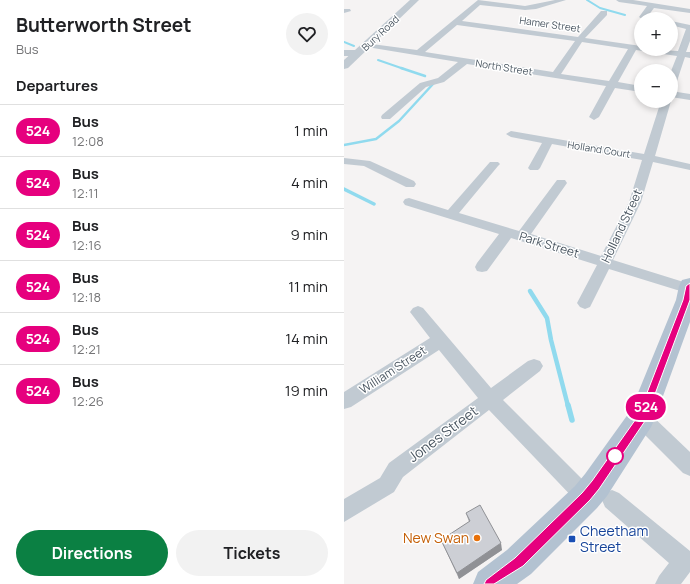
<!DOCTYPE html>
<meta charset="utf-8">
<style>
:root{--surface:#fff;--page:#f2f2f2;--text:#202124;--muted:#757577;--line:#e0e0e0;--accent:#0b8043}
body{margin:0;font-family:Manrope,sans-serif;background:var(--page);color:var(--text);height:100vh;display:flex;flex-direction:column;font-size:15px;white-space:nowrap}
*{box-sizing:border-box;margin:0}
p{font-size:13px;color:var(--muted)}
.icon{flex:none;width:22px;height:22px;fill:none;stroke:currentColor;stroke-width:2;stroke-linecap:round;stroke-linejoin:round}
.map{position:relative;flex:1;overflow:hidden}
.details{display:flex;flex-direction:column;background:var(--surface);width:344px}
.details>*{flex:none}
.badge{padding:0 8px;border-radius:13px;font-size:14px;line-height:26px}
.tools{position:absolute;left:290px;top:12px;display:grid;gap:8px}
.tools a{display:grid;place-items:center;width:44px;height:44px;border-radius:50%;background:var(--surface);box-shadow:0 2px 6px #0003;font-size:20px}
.map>.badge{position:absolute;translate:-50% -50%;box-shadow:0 0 0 2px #fff}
h2{padding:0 16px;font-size:15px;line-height:36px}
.round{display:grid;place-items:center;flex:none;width:42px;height:42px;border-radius:21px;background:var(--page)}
.summary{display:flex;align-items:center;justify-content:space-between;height:68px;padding:0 16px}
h1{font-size:19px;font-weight:700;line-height:30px}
.cta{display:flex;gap:8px;margin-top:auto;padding:8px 16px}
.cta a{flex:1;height:46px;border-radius:24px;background:var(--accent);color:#fff;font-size:16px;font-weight:700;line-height:46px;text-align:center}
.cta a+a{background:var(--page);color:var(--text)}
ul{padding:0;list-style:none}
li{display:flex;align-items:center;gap:12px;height:52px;padding:0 16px;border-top:1px solid var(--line)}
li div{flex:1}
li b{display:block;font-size:15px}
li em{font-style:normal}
li .badge{min-width:44px;font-weight:700;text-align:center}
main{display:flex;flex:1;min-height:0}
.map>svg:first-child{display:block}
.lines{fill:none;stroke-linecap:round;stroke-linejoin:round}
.stream-far4{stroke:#90daee;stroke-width:2}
.stream-far3{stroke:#90daee;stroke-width:2.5}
.stream-far2{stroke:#90daee;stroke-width:3.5}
.stream-far1{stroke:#90daee;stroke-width:4.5}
.stream{stroke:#90daee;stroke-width:5.5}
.minor{fill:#c1cad2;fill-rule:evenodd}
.tertiary{fill:#c1cad2;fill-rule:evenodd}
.primary{fill:#b3c2d1;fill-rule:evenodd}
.wall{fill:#b0b2b7}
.shaded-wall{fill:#909195}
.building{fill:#cdcfd5;stroke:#909195}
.line{fill:#e6007e;stroke:#fff}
.stop-dot{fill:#fff;stroke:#e6007e;stroke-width:2}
.food-dot{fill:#e8710a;stroke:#fff;stroke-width:1.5}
.transit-dot{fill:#1a4fb4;stroke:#fff;stroke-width:1.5}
.labels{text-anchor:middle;stroke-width:3;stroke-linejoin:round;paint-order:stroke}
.far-street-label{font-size:10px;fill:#4a5661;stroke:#fff}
.street-label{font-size:12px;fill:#4a5661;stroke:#fff}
.near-street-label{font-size:14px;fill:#4a5661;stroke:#fff}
.near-transit-label{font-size:14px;fill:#164399;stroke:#fff;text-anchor:start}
.near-food-label{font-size:14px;fill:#c56008;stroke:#fff;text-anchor:end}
</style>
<main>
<section class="details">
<div class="summary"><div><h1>Butterworth Street</h1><p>Bus</p></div><a class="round"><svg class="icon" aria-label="heart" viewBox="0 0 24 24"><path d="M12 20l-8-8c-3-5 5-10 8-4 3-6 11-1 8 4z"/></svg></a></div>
<h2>Departures</h2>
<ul>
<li><span class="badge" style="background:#e6007e;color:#fff">524</span><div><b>Bus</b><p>12:08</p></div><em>1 min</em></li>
<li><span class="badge" style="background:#e6007e;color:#fff">524</span><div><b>Bus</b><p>12:11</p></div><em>4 min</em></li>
<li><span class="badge" style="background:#e6007e;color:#fff">524</span><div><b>Bus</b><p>12:16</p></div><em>9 min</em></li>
<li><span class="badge" style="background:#e6007e;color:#fff">524</span><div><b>Bus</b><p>12:18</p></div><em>11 min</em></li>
<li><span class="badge" style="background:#e6007e;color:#fff">524</span><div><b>Bus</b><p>12:21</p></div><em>14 min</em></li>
<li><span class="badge" style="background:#e6007e;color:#fff">524</span><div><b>Bus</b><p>12:26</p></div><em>19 min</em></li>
</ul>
<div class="cta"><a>Directions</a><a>Tickets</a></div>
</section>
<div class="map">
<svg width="346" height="584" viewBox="0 0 346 584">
<rect width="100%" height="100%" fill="#f5f3f3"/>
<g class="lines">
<g class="stream-far4">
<polyline points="243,0 256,8 281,15"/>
<polyline points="0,42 10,46"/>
<polyline points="34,60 60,69"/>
</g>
<g class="stream-far3">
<polyline points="57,68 81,76"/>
<polyline points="0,145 32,139 55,121 89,84"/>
</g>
<polyline class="stream-far2" points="0,189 30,204"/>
<polyline class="stream-far1" points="186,291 203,318 207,340 224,406"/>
<polyline class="stream" points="224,405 228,420"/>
<g class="minor">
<path d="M134,0L181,6L211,0H222L192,9L181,10L136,5L118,21L234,37L257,11H263V15L241,38L297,46V49L334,51L342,29L327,25V21L346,25V41L342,52H346V58L341,57L332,84L327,87V71L333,56L292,50L274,82L297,86V92L271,88L255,117L250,120L245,117L262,86L123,64L100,82L82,87L46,119H38L37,117L38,115L76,83L94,78L114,62L23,47H20V43L73,50ZM113,25L231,41L209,72L81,52ZM238,42L284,49L265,81L217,74Z"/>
<polygon points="272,0 289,0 346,9 346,13 310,8 304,16 311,19 298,19 295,17 303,6 275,2"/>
<polygon points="0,9 6,9 7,11 0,13"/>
<polygon points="0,50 14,50 18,53 14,56 0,56"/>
<polygon points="327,91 346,94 346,100 327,97"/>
<polygon points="317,101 327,101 311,156 346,164 346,170 309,162 297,202 269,260 346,284 346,294 265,269 246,307 241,309 236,307 233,303 253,265 167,238 143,271 138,272 133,271 131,267 133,263 155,234 61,205 59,202 61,199 65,198 104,210 146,162 154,162 156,164 154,166 115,213 175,231 213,180 221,180 223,183 187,234 257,256 285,202 298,160 208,144 196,168 194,170 186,170 184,168 198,143 167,137 162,134 167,131 300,154"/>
<polygon points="0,158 26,161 70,181 72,184 70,187 62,187 20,166 0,164"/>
<polygon points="74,306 79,308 147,388 184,361 190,359 196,361 199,366 196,371 159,400 249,490 252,497 249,504 242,507 235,504 145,410 59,477 50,492 0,522 0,499 36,478 45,463 134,398 95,350 7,407 0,409 0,392 86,338 66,312 69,308"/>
<polygon points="297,410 304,412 346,452 346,476 339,473 290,424 288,418 290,412"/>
<polygon points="268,490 275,493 346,551 346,572 337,584 311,584 315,576 325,563 261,507 258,500 261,493"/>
</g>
<polygon class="tertiary" points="66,0 75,0 4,68 0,69 0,60"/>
<polygon class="primary" points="346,278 346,322 311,418 307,427 263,496 253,508 187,574 173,584 129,584 134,572 163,550 231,486 241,474 287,410 332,300 335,286 338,280"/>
</g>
<polygon class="wall" points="122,513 158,550 115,579 97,540 125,522"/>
<polygon class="shaded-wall" points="157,543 158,550 115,579 113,573"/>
<polygon class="building" points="136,505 157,543 113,573 97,540 126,521 122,513"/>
<polygon class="line" points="346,283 346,300 301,421 255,489 246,500 179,566 150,584 140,584 142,580 171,558 238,493 248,481 294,416 339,300 342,286"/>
<circle class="stop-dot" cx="271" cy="456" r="8"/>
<circle class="food-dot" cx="133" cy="538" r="4"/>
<rect class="transit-dot" x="224" y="535" width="8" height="8" rx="2"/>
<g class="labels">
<g class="far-street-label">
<text transform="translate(206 24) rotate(8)" y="4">Hamer Street</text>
<text transform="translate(36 33) rotate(-43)" y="4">Bury Road</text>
<text transform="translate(160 67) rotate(9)" y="4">North Street</text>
<text transform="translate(255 149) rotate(9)" y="4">Holland Court</text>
</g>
<g class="street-label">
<text transform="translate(278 226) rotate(-65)" y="4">Holland Street</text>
<text transform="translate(205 245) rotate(17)" y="4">Park Street</text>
<text transform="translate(49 370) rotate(-33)" y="4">William Street</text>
</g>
<g class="near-street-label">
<text transform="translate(99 434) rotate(-37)" y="5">Jones Street</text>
</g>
<g class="near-transit-label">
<text x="236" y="536">Cheetham<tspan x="236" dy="16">Street</tspan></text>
</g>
<g class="near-food-label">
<text x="125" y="543">New Swan</text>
</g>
</g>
</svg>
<div class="tools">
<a>+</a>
<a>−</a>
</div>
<b class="badge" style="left:302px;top:407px;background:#e6007e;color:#fff">524</b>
</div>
</main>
